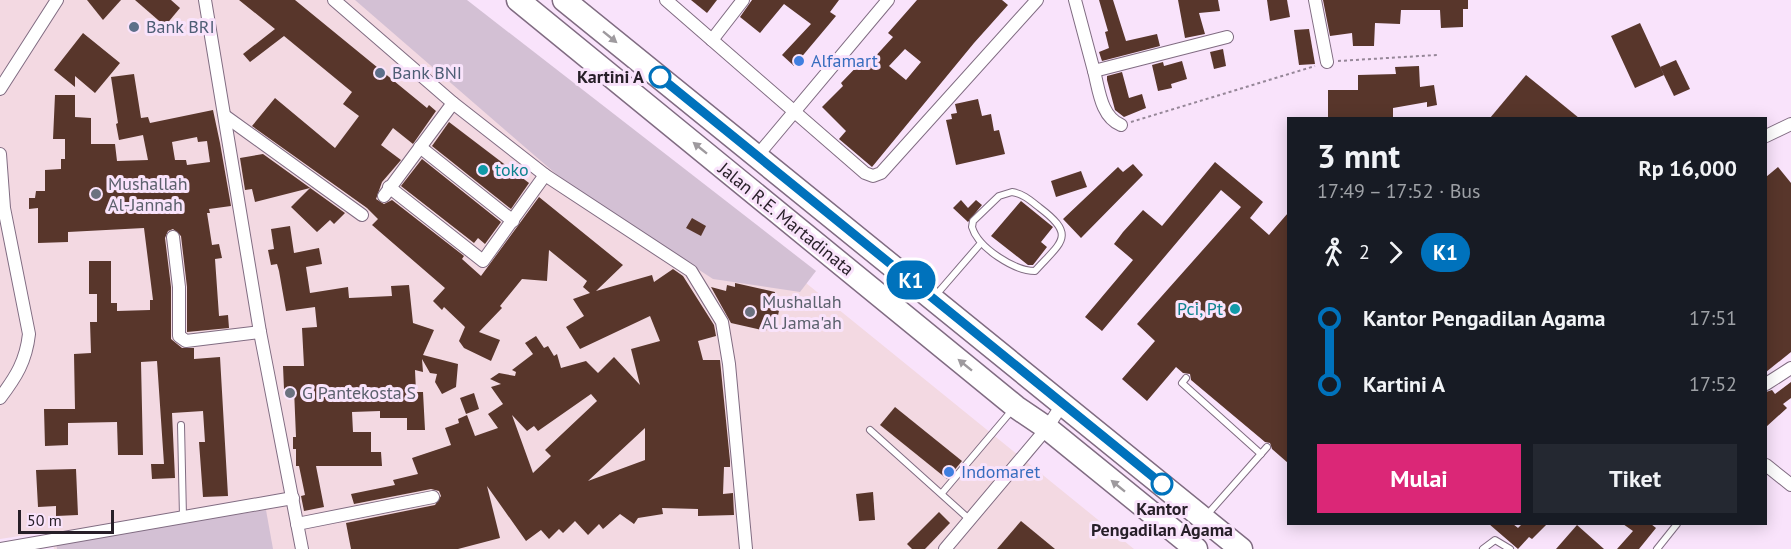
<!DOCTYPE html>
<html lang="id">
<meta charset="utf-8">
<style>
:root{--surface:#171b24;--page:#242831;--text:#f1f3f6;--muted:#9ea1a6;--accent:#db2777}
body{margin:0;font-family:"PT Sans",sans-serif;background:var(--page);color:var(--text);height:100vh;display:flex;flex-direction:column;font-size:22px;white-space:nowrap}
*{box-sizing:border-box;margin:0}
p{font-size:20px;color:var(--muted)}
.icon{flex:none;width:33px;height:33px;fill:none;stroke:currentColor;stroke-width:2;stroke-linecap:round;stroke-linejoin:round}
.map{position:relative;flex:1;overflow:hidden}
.drawer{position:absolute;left:1287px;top:117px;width:480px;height:408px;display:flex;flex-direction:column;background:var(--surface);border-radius:0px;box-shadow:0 3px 15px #0003}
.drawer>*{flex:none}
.badge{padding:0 12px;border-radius:20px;font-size:21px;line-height:39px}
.scale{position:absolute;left:18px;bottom:15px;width:96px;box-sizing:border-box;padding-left:6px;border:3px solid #271f28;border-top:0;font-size:16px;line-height:21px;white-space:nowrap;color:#271f28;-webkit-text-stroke:4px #f9e3fb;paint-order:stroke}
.map>.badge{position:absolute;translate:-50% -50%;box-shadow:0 0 0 3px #fff}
.legs{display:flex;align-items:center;gap:9px;height:66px;padding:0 30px;font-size:20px}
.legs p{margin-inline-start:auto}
.summary{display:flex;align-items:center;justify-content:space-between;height:102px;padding:0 30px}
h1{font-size:33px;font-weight:700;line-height:45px}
.primary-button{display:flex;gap:12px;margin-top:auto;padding:12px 30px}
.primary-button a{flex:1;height:69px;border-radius:0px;background:var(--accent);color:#fff;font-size:24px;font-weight:700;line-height:69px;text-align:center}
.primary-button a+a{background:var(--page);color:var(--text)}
ul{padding:0 30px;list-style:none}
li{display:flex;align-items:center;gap:21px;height:66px;font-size:22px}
li i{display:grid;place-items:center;width:9px;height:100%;margin:0 8px;background:currentColor}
li i::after{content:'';width:15px;height:15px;margin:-8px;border:4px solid;border-radius:50%;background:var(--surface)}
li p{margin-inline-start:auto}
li:first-child i{background:linear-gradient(#0000 50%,currentColor 0)}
li:last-child i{background:linear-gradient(currentColor 50%,#0000 0)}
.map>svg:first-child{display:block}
.commercial{fill:#f3d9e2}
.green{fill:#d3c0d4}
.building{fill:#58362b;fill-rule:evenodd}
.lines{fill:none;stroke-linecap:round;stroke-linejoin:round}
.lane-casing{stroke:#806c82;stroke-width:8}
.street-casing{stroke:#806c82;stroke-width:14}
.highway-casing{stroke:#806c82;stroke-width:25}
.path{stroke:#968798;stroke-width:2;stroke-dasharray:3 3;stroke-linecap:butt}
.lane{stroke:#fff;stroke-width:6}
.street{stroke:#fff;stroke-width:12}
.highway{stroke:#fff;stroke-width:22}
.oneway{fill:#9e9a9e}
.line-1-casing{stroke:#fff;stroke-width:14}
.line-1{stroke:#0072bc;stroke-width:9}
.service-dot{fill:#5c6f8a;stroke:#f9e3fb;stroke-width:2}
.shop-dot{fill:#3f7fe0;stroke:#f9e3fb;stroke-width:2}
.stop-1-dot{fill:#fff;stroke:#0072bc;stroke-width:3}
.culture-dot{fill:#0f9aa8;stroke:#f9e3fb;stroke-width:2}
.worship-dot{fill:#6b7280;stroke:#f9e3fb;stroke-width:2}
.labels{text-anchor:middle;stroke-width:6;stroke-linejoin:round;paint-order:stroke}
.service-label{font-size:18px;fill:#4e5e75;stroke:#f9e3fb;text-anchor:start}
.shop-label{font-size:18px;fill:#366cbe;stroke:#f9e3fb;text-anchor:start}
.stop-label{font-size:18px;font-weight:bold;fill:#271f28;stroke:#f9e3fb;text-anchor:end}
.culture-label{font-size:18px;fill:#0d838f;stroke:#f9e3fb;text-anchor:start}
.worship-label{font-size:18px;fill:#5b616d;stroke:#f9e3fb;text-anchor:start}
.street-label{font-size:18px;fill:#271f28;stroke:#f9e3fb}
</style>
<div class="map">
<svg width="1791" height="549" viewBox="0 0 1791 549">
<rect width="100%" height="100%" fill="#f9e3fb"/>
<polygon class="commercial" points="0,0 457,0 1134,549 54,549 52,531 0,539"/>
<g class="green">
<polygon points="355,0 467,0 816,271 800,292 713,279 595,202 556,174"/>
<polygon points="266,510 273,549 57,549 56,542"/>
</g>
<g class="building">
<polygon points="87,0 121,0 103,20"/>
<polygon points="135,0 171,0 180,8 165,26"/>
<path d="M239,0H295L427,108L429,105L436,111L413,144L393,128L381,145L401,160L382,182L376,199L384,204L392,200L464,256L462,259L481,276L539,197L623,265L596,291L652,275L654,282L673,269L683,276L714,325L716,336L698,341L703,360H720L730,461V467H724L723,494L733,493L734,515L698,516V509L662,508L663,514L638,518L634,524L620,514L603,529L599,524L588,535L575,521L563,533L559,529L549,539L541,530L526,541L487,486L500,538L458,549H351L346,523L435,505L441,496L439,491L431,489L354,504L351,494L395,485L393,480L418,474L412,458L451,445L445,428L459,423L458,419L467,415L475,436L498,428L488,414L503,404L491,387L501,384L490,379L499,373L515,376L516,372L512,370L533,354L525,343L536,336L544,348L548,346L554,356L557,354L561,368L586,361L598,373L614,357L640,385L631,349L660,341L650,316L580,349L566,327L584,316L573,299L590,293L583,287L587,281L549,250L547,281L522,279L500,306L502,308L479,332L500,340L491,361L464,348L459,341L465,327L444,307L442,310L433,301L445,288L372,225L378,219L367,208L252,126L275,98L335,148L359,116L343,104L352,92L284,36L250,62L243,54L275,29ZM591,394L597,401L545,450L551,456L533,473L512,415L527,431L534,426L538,431ZM645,428V460L588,481Z"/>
<polygon points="691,0 717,0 707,13"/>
<polygon points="839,0 830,12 836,16 794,66 782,55 811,24 784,4 760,33 740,17 752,0"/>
<path d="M917,0H1002L1008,5L974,43L872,167L839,139L846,131L822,107L843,86L841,83L867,56L872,60L893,37L888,33ZM905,49L921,62L906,80L889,66Z"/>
<polygon points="1099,0 1113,0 1126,41 1157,34 1160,46 1102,61 1099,52 1109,48 1105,32 1108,31"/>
<polygon points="1178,0 1218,0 1220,11 1199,13 1205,34 1185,38"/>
<polygon points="1267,0 1287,0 1290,17 1270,21"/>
<polygon points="1323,0 1468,0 1468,9 1463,9 1463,27 1441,28 1440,10 1401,10 1400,24 1375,23 1374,46 1353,46 1352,33 1330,36"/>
<polygon points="1640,23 1664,75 1635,88 1611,36"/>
<polygon points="1309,29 1315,64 1299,65 1294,30"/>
<polygon points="83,33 120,63 95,93 75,76 75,87 54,70"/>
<polygon points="1223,49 1226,66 1214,69 1210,52"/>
<polygon points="1676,60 1690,89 1674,96 1660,67"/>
<polygon points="1182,61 1187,79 1171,84 1172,88 1158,91 1152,65 1163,62 1164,66"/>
<polygon points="1419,66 1420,87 1434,85 1437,105 1427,107 1427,102 1393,108 1393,118 1328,118 1328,90 1358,90 1358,75 1396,74 1395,67"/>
<polygon points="1122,72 1129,98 1142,94 1146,108 1124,117 1115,110 1107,80 1107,76"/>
<path d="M134,74L141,118L148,117L150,123L213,110L220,143L231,206L209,209L210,213H207L212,245L219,244L222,258L215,259L219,316L228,315L229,328L187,332V287L181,236L173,229L168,231L165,238L171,287V339L182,348H194V359L220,357L228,496L203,497L199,442H205L203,411L172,413L175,478L152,479L151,464H164L157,361L141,362L143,455H118L117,422L68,423V445L45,446L44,409H75L74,354L91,353L90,322H97V294H89V261H111V303H117V311L150,310V300H153L144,228L68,232V242L38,243V208L29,209V198H35L36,191H45V170L61,169V159H65V139H53L55,95H75V117L91,118V144H115L117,161L148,160L143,135L119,140L116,124L118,123L111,77ZM197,137L198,142L207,141L210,162L187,165L186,160H175L172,142Z"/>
<polygon points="1526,75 1552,96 1579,118 1490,118"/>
<polygon points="978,99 982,116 991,114 994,131 999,130 1005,154 956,165 946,120 952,119 951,114 957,113 955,104"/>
<polygon points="449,122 529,183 511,209 432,146"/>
<polygon points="263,154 345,213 334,224 330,220 317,232 291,207 310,188 255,202 252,189 245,190 240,158"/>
<polygon points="422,159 501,222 485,244 478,238 474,243 401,186"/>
<polygon points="1215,162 1263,202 1250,218 1269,235 1288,213 1288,463 1272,449 1270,443 1265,442 1191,380 1190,374 1183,373 1176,367 1147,401 1122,379 1155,341 1137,324 1241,207 1221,190 1102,331 1085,317 1133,260 1114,244 1123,232 1143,210 1162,226"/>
<polygon points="1133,164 1143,175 1081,238 1063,219 1118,167 1123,172"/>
<polygon points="1778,167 1791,183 1791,352 1766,372 1766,177"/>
<polygon points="1081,171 1087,187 1056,197 1051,181"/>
<polygon points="961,200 968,208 976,200 982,205 968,222 953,208"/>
<polygon points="1021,201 1053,227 1041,242 1047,247 1033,265 1028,265 991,236"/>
<polygon points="692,218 706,226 701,236 686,228"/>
<polygon points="290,226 294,253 319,248 322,264 306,267 310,293 348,287 349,298 392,296 391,286 409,285 413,323 434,330 423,355 458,364 456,387 442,394 435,382 437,374 430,373 422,359 423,372 415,370 416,392 423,392 425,430 407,430 407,418 380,418 380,411 352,412 353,432 371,432 371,452 381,452 382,466 316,466 324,507 304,511 301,496 305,495 299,466 296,466 296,449 293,449 293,437 296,437 294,389 284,389 283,366 304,366 302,328 317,327 315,307 286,311 279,271 277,264 271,265 268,250 274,249 271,229"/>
<polygon points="735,283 775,292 774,300 781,301 776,325 768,323 766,331 731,323 711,287 726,291 727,285 735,287"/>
<polygon points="1791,382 1791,398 1783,404 1787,408 1766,427 1766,392 1772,390 1775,394"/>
<polygon points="474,393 479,409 466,414 460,398"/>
<polygon points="895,407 962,461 947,479 880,425"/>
<polygon points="76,469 78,515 56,516 56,506 38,507 36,470"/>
<polygon points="873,492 875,520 859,521 856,494"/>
<polygon points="939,512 950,523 925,549 912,549 907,544"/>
<polygon points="1021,521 1055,549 997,549"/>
<polygon points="1489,524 1513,524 1518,528 1522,524 1547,524 1532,539 1529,537 1518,549"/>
<polygon points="1623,524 1651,524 1656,528 1639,549 1617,549 1633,531"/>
<polygon points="1577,525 1604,549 1556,549"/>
</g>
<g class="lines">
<g class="lane-casing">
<g id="lane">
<path d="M1012,192C1024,194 1031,201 1040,208C1077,236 1061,242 1035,271C1015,271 978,248 972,227L973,221L999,196Z"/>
<polyline points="936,295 981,243"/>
<polyline points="1186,378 1182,383 1261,454"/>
<polyline points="181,425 183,517"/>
<polyline points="870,430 969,519"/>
<polyline points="942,493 1013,409"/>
<polyline points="1206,516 1267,447"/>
<polyline points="1483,549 1495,540 1510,549"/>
<polyline points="1657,549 1677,524"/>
</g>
</g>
<g class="street-casing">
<g id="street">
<polyline points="205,0 260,332 302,549"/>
<polyline points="334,0 453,103 545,175 691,271 722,322 729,364 746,549"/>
<polyline points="666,0 865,173 873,176 881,173 1037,0"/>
<polyline points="1075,0 1094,71 1227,37"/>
<polyline points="1315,0 1327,62"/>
<polyline points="712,40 743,0"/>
<path d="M1094,71C1099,90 1101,117 1121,125"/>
<polyline points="0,89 57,0"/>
<polyline points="225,116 362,215"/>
<polyline points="1766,136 1791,124"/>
<polyline points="420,147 513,221"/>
<path d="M0,154L4,208L29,334C26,361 16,377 0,398"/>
<polyline points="757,156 888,0"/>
<polyline points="389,187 483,261 545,175"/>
<polyline points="384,196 453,103"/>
<polyline points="173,237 179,287 179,336 186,341 260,332"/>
<polyline points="1766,384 1791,368"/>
<polyline points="1766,465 1791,485"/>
<polyline points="297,524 433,497"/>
<polyline points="0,549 293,498"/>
<polyline points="945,549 1047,428 1063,403"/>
</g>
</g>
<g class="highway-casing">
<g id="highway">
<polyline points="518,0 1016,407 1047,428 1196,549"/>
<polyline points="564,0 1241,549"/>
</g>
</g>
<g class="path">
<polyline points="1338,61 1437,55"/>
<polyline points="1131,122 1315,66"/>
</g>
<use href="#lane" class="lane"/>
<use href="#street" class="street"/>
<use href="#highway" class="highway"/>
</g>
<defs><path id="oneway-solid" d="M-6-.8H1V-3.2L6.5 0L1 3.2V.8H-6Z" transform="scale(1.5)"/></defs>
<g class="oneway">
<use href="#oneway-solid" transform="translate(610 37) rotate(39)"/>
<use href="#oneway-solid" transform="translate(700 148) rotate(-141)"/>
<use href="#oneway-solid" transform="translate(965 365) rotate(-141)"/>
<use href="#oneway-solid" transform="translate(1118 486) rotate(-141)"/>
</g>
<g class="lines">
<g class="line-1-casing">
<polyline id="line-1" points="660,77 1162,484"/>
</g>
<use href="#line-1" class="line-1"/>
</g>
<g class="service-dot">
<circle cx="134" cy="27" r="6"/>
<circle cx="380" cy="73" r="6"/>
</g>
<g class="shop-dot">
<circle cx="799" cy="61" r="6"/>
<circle cx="949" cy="472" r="6"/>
</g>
<g class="stop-1-dot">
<circle cx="660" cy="77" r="10"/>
<circle cx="1162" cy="484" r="10"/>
</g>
<g class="culture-dot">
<circle cx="483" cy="170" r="6"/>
<circle cx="1235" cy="309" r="6"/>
</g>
<g class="worship-dot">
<circle cx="96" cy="194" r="6"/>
<circle cx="750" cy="312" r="6"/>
<circle cx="290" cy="393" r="6"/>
</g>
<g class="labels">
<g class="service-label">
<text x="146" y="33">Bank BRI</text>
<text x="392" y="79">Bank BNI</text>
</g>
<g class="shop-label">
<text x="811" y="67">Alfamart</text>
<text x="961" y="478">Indomaret</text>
</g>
<g class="stop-label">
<text x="644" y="83">Kartini A</text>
<text x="1162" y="515" text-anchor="middle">Kantor<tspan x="1162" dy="21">Pengadilan Agama</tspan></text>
</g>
<g class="culture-label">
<text x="495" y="176">toko</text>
<text x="1223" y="315" text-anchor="end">Pci, Pt</text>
</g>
<g class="worship-label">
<text x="108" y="190">Mushallah<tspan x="108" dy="21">Al-Jannah</tspan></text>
<text x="762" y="308">Mushallah<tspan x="762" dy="21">Al Jama'ah</tspan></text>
<text x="302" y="399">G Pantekosta S</text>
</g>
<g class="street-label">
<text transform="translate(786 219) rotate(39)" y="6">Jalan R.E. Martadinata</text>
</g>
</g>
</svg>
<div class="scale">50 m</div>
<b class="badge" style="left:911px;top:280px;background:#0072bc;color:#fff">K1</b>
<section class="drawer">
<div class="summary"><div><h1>3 mnt</h1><p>17:49 – 17:52 · Bus</p></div><b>Rp 16,000</b></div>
<div class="legs"><svg class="icon" aria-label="walk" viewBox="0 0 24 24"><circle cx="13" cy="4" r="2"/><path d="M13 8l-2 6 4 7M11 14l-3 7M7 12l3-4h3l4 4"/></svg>2<svg class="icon" aria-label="forward" viewBox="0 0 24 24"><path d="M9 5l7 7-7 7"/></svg><b class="badge" style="background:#0072bc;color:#fff">K1</b></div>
<ul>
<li><i style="color:#0072bc"></i><b>Kantor Pengadilan Agama</b><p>17:51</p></li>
<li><i style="color:#0072bc"></i><b>Kartini A</b><p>17:52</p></li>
</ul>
<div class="primary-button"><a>Mulai</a><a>Tiket</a></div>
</section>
</div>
